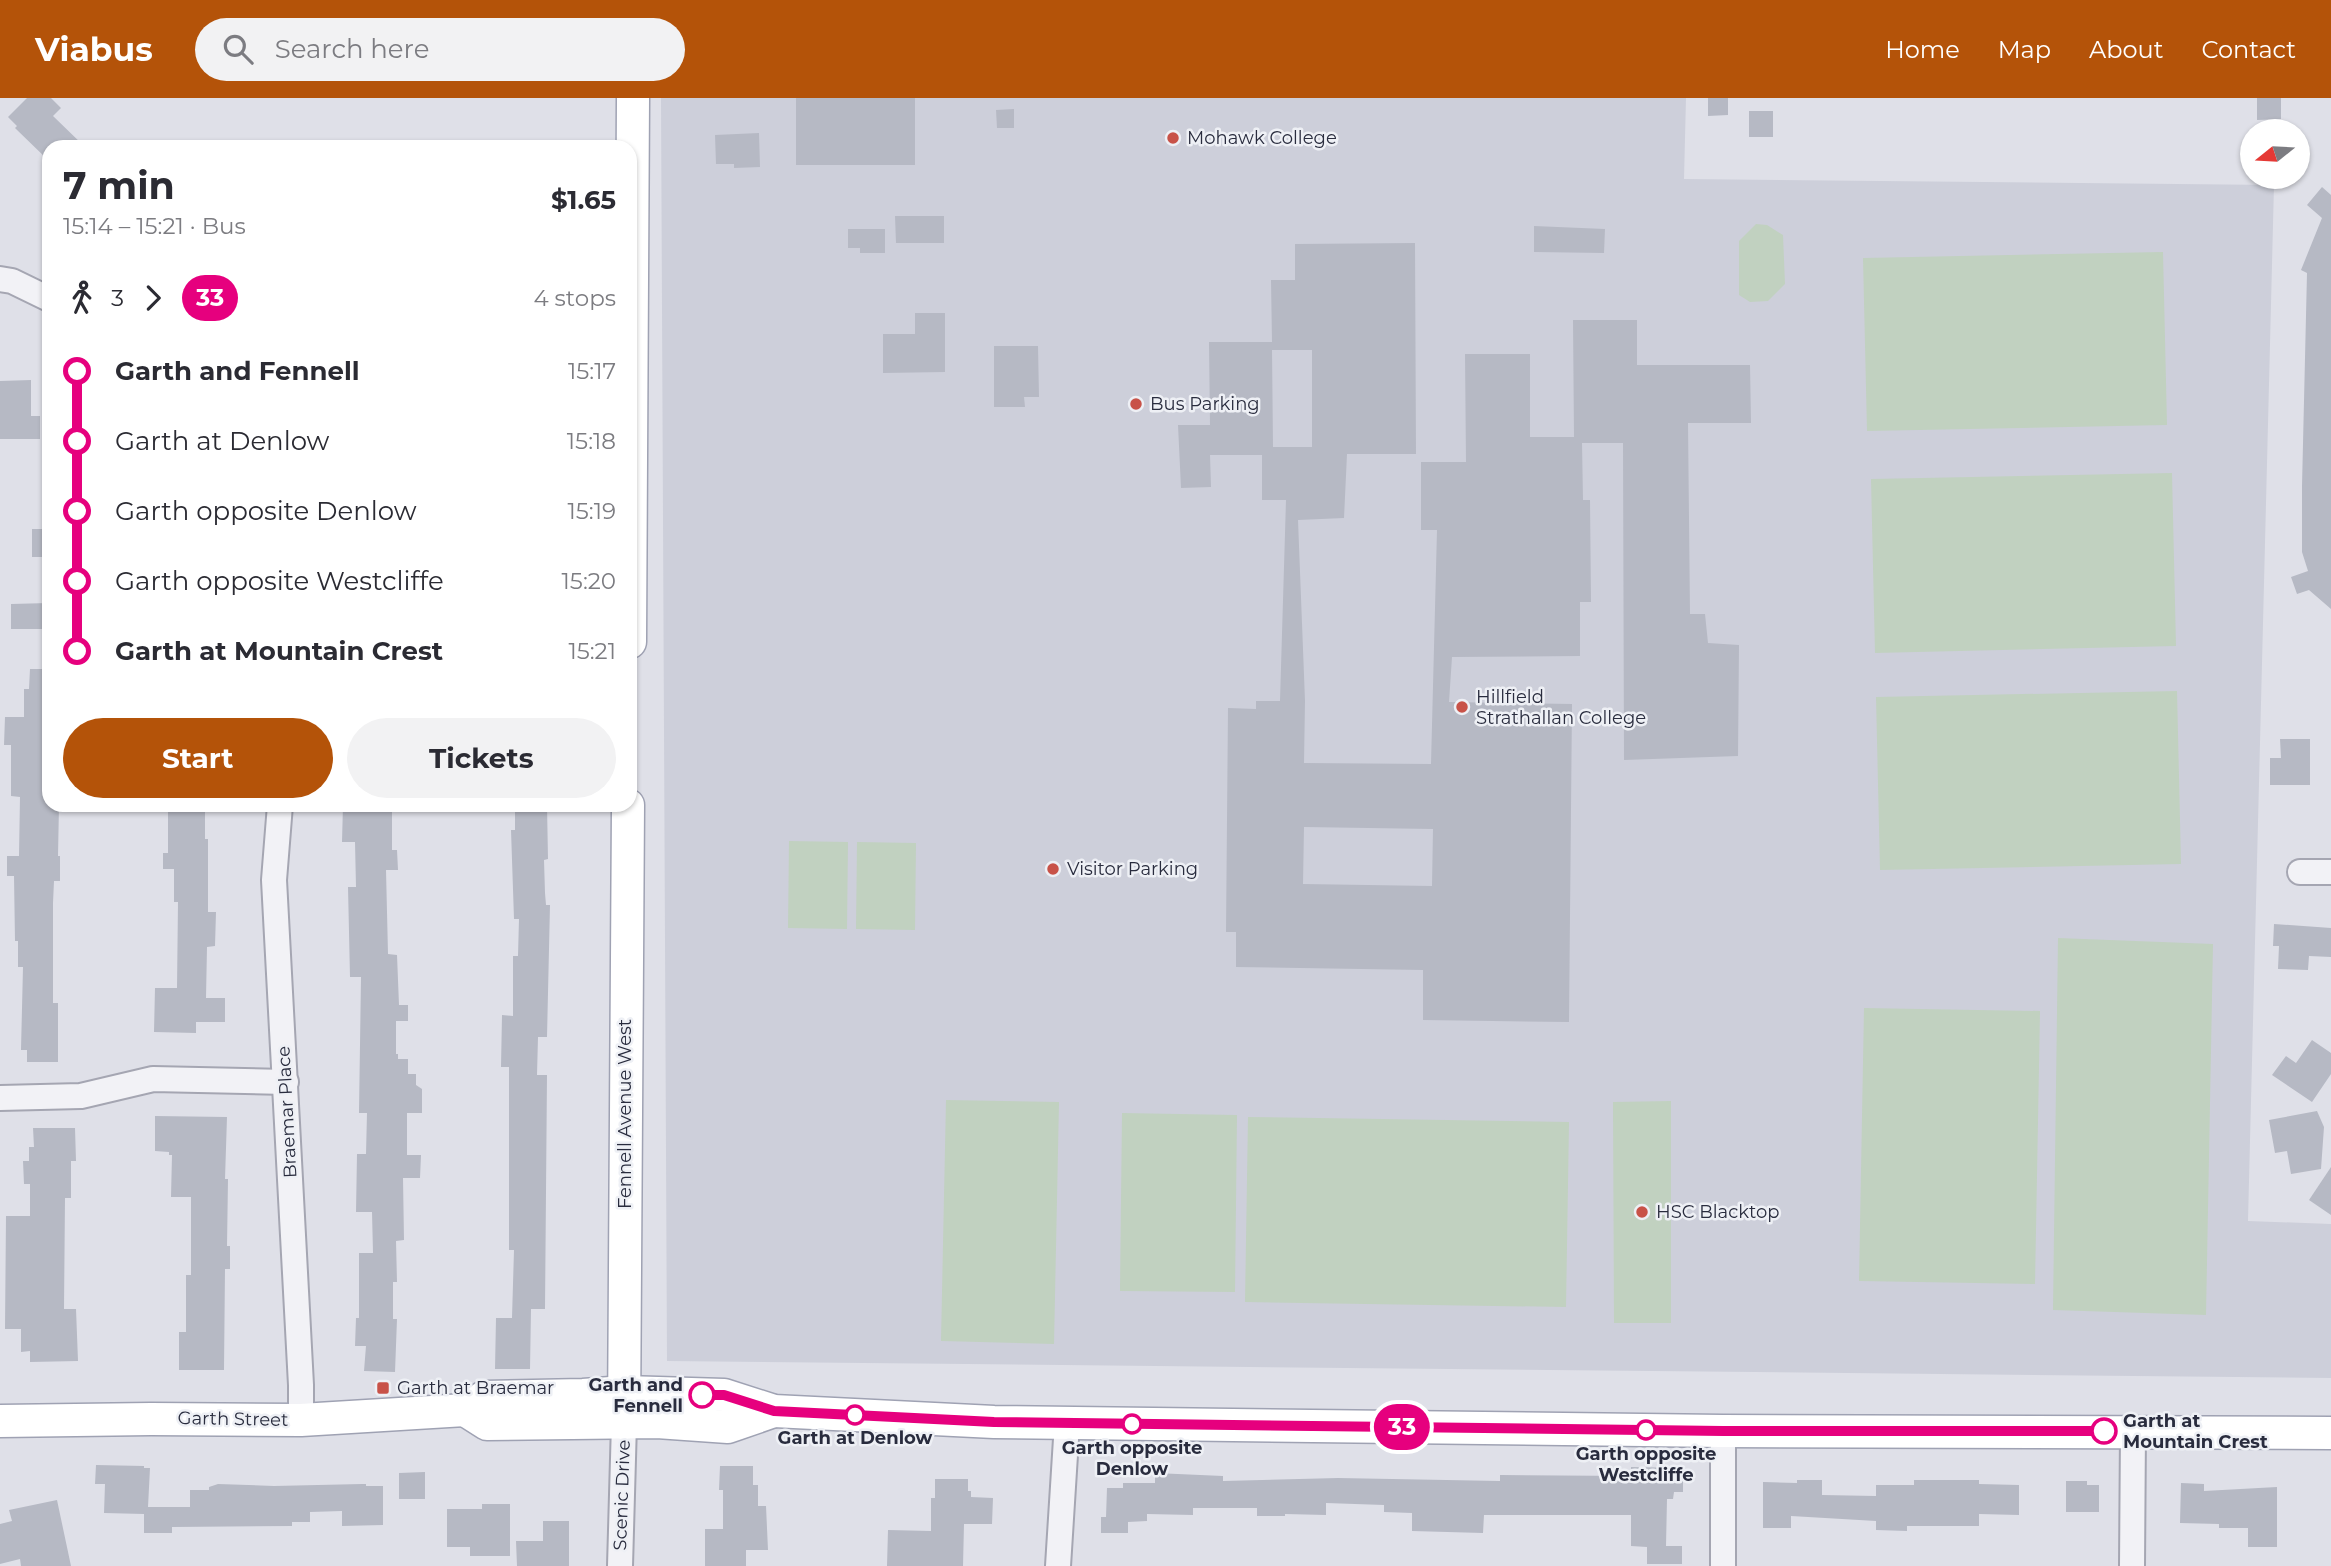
<!DOCTYPE html>
<meta charset="utf-8">
<style>
:root{--surface:#fff;--page:#f2f2f3;--text:#2b2b33;--muted:#7c7c81;--accent:#b45309}
body{margin:0;font-family:Montserrat,sans-serif;background:var(--page);color:var(--text);height:100vh;display:flex;flex-direction:column;font-size:26px;white-space:nowrap}
*{box-sizing:border-box;margin:0}
p{font-size:23px;color:var(--muted)}
.icon{flex:none;width:38px;height:38px;fill:none;stroke:currentColor;stroke-width:2;stroke-linecap:round;stroke-linejoin:round}
.map{position:relative;flex:1;overflow:hidden}
.panel{position:absolute;left:42px;top:42px;width:595px;height:672px;display:flex;flex-direction:column;background:var(--surface);border-radius:21px;box-shadow:0 2px 5px #0004}
.panel>*{flex:none}
.badge{padding:0 14px;border-radius:23px;font-size:24px;line-height:46px}
.needle{width:46px;rotate:252deg}
.fabs{position:absolute;left:2240px;top:21px;display:grid;gap:14px}
.fabs a{display:grid;place-items:center;width:70px;height:70px;border-radius:50%;background:var(--surface);box-shadow:0 2px 5px #0004;font-size:35px}
.map>.badge{position:absolute;translate:-50% -50%;box-shadow:0 0 0 4px #fff}
.legs{display:flex;align-items:center;gap:10px;height:77px;padding:0 21px;font-size:23px}
.legs p{margin-inline-start:auto}
.head{display:flex;align-items:center;justify-content:space-between;height:119px;padding:0 21px}
h1{font-size:38px;font-weight:700;line-height:52px}
.cta{display:flex;gap:14px;margin-top:auto;padding:14px 21px}
.cta a{flex:1;height:80px;border-radius:42px;background:var(--accent);color:#fff;font-size:28px;font-weight:700;line-height:80px;text-align:center}
.cta a+a{background:var(--page);color:var(--text)}
ul{padding:0 21px;list-style:none}
li{display:flex;align-items:center;gap:24px;height:70px;font-size:26px}
li i{display:grid;place-items:center;width:10px;height:100%;margin:0 9px;background:currentColor}
li i::after{content:'';width:18px;height:18px;margin:-9px;border:5px solid;border-radius:50%;background:var(--surface)}
li p{margin-inline-start:auto}
li:first-child i{background:linear-gradient(#0000 50%,currentColor 0)}
li:last-child i{background:linear-gradient(currentColor 50%,#0000 0)}
header{display:flex;align-items:center;gap:42px;box-sizing:border-box;height:98px;padding:0 35px;background:var(--accent);color:#fff}
header strong{font-size:33px}
nav{display:flex;gap:38px;margin-inline-start:auto;font-size:24px}
.search{width:490px;height:63px;background:var(--page);display:flex;align-items:center;gap:18px;box-sizing:border-box;padding:0 24px;border-radius:38px;color:var(--muted);font-size:26px}
.map>svg:first-child{display:block}
.built{fill:#cdcfda}
.green{fill:#c1d1c0}
.building{fill:#b6b9c4;fill-rule:evenodd}
.lines{fill:none;stroke-linecap:round;stroke-linejoin:round}
.minor-casing{stroke:#a5a6b2;stroke-width:28}
.major-casing{stroke:#9fa2b3;stroke-width:35}
.minor{stroke:#f2f2f6;stroke-width:24}
.major{stroke:#fff;stroke-width:32}
.line-1-casing{stroke:#fff;stroke-width:16}
.line-1{stroke:#e6007e;stroke-width:10}
.poi-dot{fill:#c85248;stroke:#eef0f5;stroke-width:2.5}
.stop-1-dot{fill:#fff;stroke:#e6007e;stroke-width:3.5}
.labels{text-anchor:middle;stroke-width:5;stroke-linejoin:round;paint-order:stroke}
.poi-label{font-size:18px;fill:#292c3e;stroke:#eef0f5;text-anchor:start}
.street-label{font-size:18px;fill:#292c3e;stroke:#eef0f5}
.stop-label{font-size:18px;font-weight:bold;fill:#292c3e;stroke:#eef0f5}
</style>
<header>
<strong>Viabus</strong>
<div class="search"><svg class="icon" aria-label="search" viewBox="0 0 24 24"><circle cx="10" cy="10" r="6"/><path d="M15 15l6 6"/></svg>Search here</div>
<nav><a>Home</a><a>Map</a><a>About</a><a>Contact</a></nav>
</header>
<div class="map">
<svg width="2331" height="1468" viewBox="0 0 2331 1468">
<rect width="100%" height="100%" fill="#dfe0e8"/>
<polygon class="built" points="661,0 1686,0 1684,81 2274,87 2248,1123 2331,1126 2331,1280 667,1263"/>
<g class="green">
<polygon points="1756,126 1767,127 1783,137 1785,186 1768,203 1750,204 1739,197 1739,143"/>
<polygon points="2163,154 2167,327 1867,333 1863,160"/>
<polygon points="2172,375 2176,548 1875,555 1871,381"/>
<polygon points="2177,593 2181,766 1880,772 1876,599"/>
<polygon points="789,743 848,744 847,831 788,830"/>
<polygon points="857,744 916,745 915,832 856,831"/>
<polygon points="2058,840 2213,846 2206,1217 2053,1212"/>
<polygon points="1864,910 2040,913 2035,1186 1859,1183"/>
<polygon points="946,1002 1059,1004 1054,1246 941,1243"/>
<polygon points="1671,1003 1671,1225 1614,1225 1613,1004"/>
<polygon points="1122,1015 1237,1017 1235,1194 1120,1193"/>
<polygon points="1248,1019 1569,1024 1566,1209 1245,1204"/>
</g>
<g class="building">
<polygon points="27,0 51,0 61,10 53,18 85,49 49,49 49,63 15,30 17,28 8,19"/>
<rect x="796" y="0" width="119" height="67"/>
<polygon points="1708,0 1728,0 1728,17 1708,18"/>
<polygon points="2257,0 2281,0 2281,21 2257,22"/>
<polygon points="1014,11 1014,30 997,30 996,12"/>
<rect x="1749" y="13" width="24" height="26"/>
<polygon points="759,35 760,69 734,70 734,66 716,66 715,37"/>
<polygon points="2322,89 2331,97 2331,511 2309,492 2297,496 2291,479 2308,473 2302,454 2302,388 2307,175 2301,172 2322,120 2307,107"/>
<polygon points="895,118 944,118 944,145 896,145"/>
<polygon points="1534,128 1605,131 1604,155 1534,154"/>
<polygon points="848,131 885,131 885,155 860,155 860,150 848,150"/>
<path d="M1415,145L1416,356H1347L1344,420L1298,422L1305,603L1304,665L1431,666L1437,432H1421V364H1466L1465,256H1530V339H1574L1573,222H1637V267H1750L1751,325H1688L1690,516H1705L1708,545L1739,547L1738,658L1624,662L1623,345H1582L1583,402H1590L1591,504H1580V558L1452,559L1449,604L1572,606L1569,924L1423,922V872L1236,869V834H1226L1228,610L1256,611V603H1280L1286,402H1262V357H1210L1211,389L1181,390L1178,327H1210L1209,244H1272L1271,182H1295V146ZM1272,252H1312V349H1273ZM1304,729L1433,731L1432,788L1303,786Z"/>
<polygon points="915,215 945,215 945,274 883,275 883,236 915,236"/>
<polygon points="994,248 1038,248 1039,299 1024,299 1025,309 994,309"/>
<polygon points="31,282 31,318 40,318 40,341 0,341 0,283"/>
<rect x="32" y="431" width="17" height="28"/>
<polygon points="49,505 49,531 11,531 11,506"/>
<polygon points="30,571 49,571 49,707 59,707 58,758 60,758 60,783 54,783 53,805 53,905 58,905 58,964 27,964 27,952 21,952 23,869 18,869 18,843 15,843 14,778 7,778 7,758 19,758 20,699 11,698 11,647 4,647 5,619 24,619 24,591 29,591"/>
<polygon points="2280,641 2310,641 2310,687 2270,687 2270,660 2281,660"/>
<polygon points="168,707 205,707 205,741 208,741 208,814 216,814 215,848 207,849 206,900 225,900 225,924 196,924 196,935 154,934 155,890 177,890 178,804 174,804 174,771 163,771 163,755 168,755"/>
<polygon points="343,707 392,707 392,752 397,752 398,772 386,772 388,856 397,857 399,907 408,907 408,923 396,923 396,956 398,956 398,961 408,961 408,976 416,976 416,987 422,991 422,1015 407,1015 407,1057 421,1057 420,1080 403,1080 404,1142 396,1143 397,1184 393,1184 393,1221 397,1221 395,1274 364,1273 366,1248 355,1248 356,1220 359,1220 359,1155 373,1155 372,1114 356,1114 357,1056 366,1056 367,1015 359,1015 361,879 350,879 348,789 356,789 355,744 342,744"/>
<polygon points="515,707 547,707 548,761 544,762 545,795 546,807 550,807 547,939 538,939 537,977 547,977 545,1211 531,1211 530,1271 495,1271 496,1220 512,1220 514,1152 509,1152 509,969 501,969 502,917 513,918 513,858 518,858 519,821 514,821 511,732 515,732"/>
<polygon points="2274,826 2331,830 2331,859 2309,858 2308,872 2278,871 2279,848 2273,848"/>
<polygon points="2312,942 2331,955 2331,976 2312,1004 2272,977 2286,958 2296,965"/>
<polygon points="2317,1013 2324,1029 2321,1071 2291,1076 2287,1053 2275,1055 2269,1022"/>
<polygon points="155,1018 227,1019 225,1081 228,1081 227,1148 230,1148 230,1171 225,1171 224,1272 179,1272 179,1234 186,1234 186,1177 191,1177 191,1099 171,1099 172,1057 169,1057 169,1054 155,1053"/>
<polygon points="33,1030 75,1030 76,1063 71,1063 71,1100 65,1100 64,1211 76,1211 78,1263 30,1264 30,1253 21,1254 21,1231 5,1231 6,1118 30,1118 30,1086 24,1086 23,1063 29,1063 29,1049 34,1049"/>
<polygon points="2331,1069 2331,1117 2309,1102"/>
<polygon points="96,1367 144,1368 144,1370 150,1370 148,1409 190,1409 190,1392 209,1392 209,1389 218,1386 274,1388 362,1386 366,1386 366,1388 383,1388 383,1427 342,1428 342,1413 310,1414 310,1424 292,1424 292,1428 172,1429 172,1435 144,1435 144,1416 104,1415 105,1386 95,1386"/>
<polygon points="720,1368 753,1368 753,1387 758,1387 758,1408 766,1408 768,1452 746,1452 746,1468 705,1468 705,1431 723,1431 723,1392 719,1392"/>
<polygon points="1631,1369 1683,1370 1683,1394 1674,1394 1673,1401 1667,1401 1666,1448 1682,1448 1682,1466 1647,1466 1647,1449 1631,1448 1631,1417 1484,1417 1483,1435 1412,1433 1412,1415 1384,1414 1384,1407 1326,1405 1326,1417 1285,1416 1285,1418 1257,1418 1257,1410 1193,1410 1193,1417 1147,1416 1147,1423 1128,1424 1128,1435 1101,1435 1101,1419 1106,1419 1107,1390 1123,1390 1123,1385 1155,1385 1155,1375 1223,1378 1223,1383 1338,1380 1500,1383 1500,1377 1631,1378"/>
<polygon points="425,1374 425,1401 399,1401 399,1375"/>
<polygon points="935,1381 968,1381 968,1393 971,1393 971,1399 993,1400 992,1426 964,1426 963,1468 887,1468 888,1432 931,1433 931,1400 935,1400"/>
<polygon points="1797,1382 1822,1382 1822,1397 1876,1398 1876,1387 1914,1387 1914,1382 1979,1382 1979,1386 2019,1387 2019,1417 1979,1416 1979,1428 1907,1428 1907,1433 1876,1432 1876,1423 1791,1418 1791,1430 1763,1430 1763,1384 1797,1385"/>
<polygon points="2066,1383 2087,1383 2087,1387 2099,1387 2099,1414 2066,1414"/>
<polygon points="2181,1385 2204,1386 2204,1393 2277,1389 2277,1449 2248,1449 2248,1430 2219,1430 2219,1426 2180,1425"/>
<polygon points="57,1402 71,1468 21,1468 20,1461 0,1466 0,1426 12,1423 9,1412"/>
<polygon points="482,1406 510,1406 510,1458 470,1458 470,1449 447,1449 447,1411 482,1411"/>
<polygon points="543,1423 569,1423 569,1468 517,1468 516,1443 543,1443"/>
</g>
<g class="lines">
<g class="minor-casing">
<g id="minor">
<polyline points="0,181 12,183 49,201"/>
<polyline points="280,707 274,782 301,1287 301,1322"/>
<polyline points="2300,774 2331,774"/>
<polyline points="0,1000 81,998 153,981 286,984"/>
<polyline points="620,1468 624,1325"/>
<polyline points="1058,1468 1067,1325"/>
<polyline points="1723,1468 1723,1333"/>
<polyline points="2132,1468 2133,1333"/>
</g>
</g>
<g class="major-casing">
<g id="major">
<polyline points="630,544 633,0"/>
<polyline points="465,1312 487,1326 657,1324 728,1329 774,1313"/>
<polyline points="0,1323 151,1321 301,1322 465,1312 484,1299 583,1297 625,1294 724,1297 774,1313 994,1324 1723,1333 2331,1335"/>
<polyline points="624,1325 628,707"/>
</g>
</g>
<use href="#minor" class="minor"/>
<use href="#major" class="major"/>
</g>
<g class="lines">
<g class="line-1-casing">
<polyline id="line-1" points="702,1297 724,1297 774,1313 994,1324 1723,1333 2104,1333"/>
</g>
<use href="#line-1" class="line-1"/>
</g>
<g class="poi-dot">
<circle cx="1173" cy="40" r="7"/>
<circle cx="1136" cy="306" r="7"/>
<circle cx="1462" cy="609" r="7"/>
<circle cx="1053" cy="771" r="7"/>
<circle cx="1642" cy="1114" r="7"/>
<rect x="376" y="1283" width="14" height="14" rx="3.5"/>
</g>
<g class="stop-1-dot">
<circle cx="702" cy="1297" r="12"/>
<circle cx="855" cy="1317" r="9"/>
<circle cx="1132" cy="1326" r="9"/>
<circle cx="1646" cy="1332" r="9"/>
<circle cx="2104" cy="1333" r="12"/>
</g>
<g class="labels">
<g class="poi-label">
<text x="1187" y="46">Mohawk College</text>
<text x="1150" y="312">Bus Parking</text>
<text x="1476" y="605">Hillfield<tspan x="1476" dy="21">Strathallan College</tspan></text>
<text x="1067" y="777">Visitor Parking</text>
<text x="1656" y="1120">HSC Blacktop</text>
<text x="397" y="1296">Garth at Braemar</text>
</g>
<g class="street-label">
<text transform="translate(287 1014) rotate(-93)" y="6">Braemar Place</text>
<text transform="translate(625 1016) rotate(-90)" y="6">Fennell Avenue West</text>
<text transform="translate(233 1321) rotate(1)" y="6">Garth Street</text>
<text transform="translate(622 1397) rotate(-88)" y="6">Scenic Drive</text>
</g>
<g class="stop-label">
<text x="683" y="1293" text-anchor="end">Garth and<tspan x="683" dy="21">Fennell</tspan></text>
<text x="2123" y="1329" text-anchor="start">Garth at<tspan x="2123" dy="21">Mountain Crest</tspan></text>
<text x="855" y="1346">Garth at Denlow</text>
<text x="1132" y="1356">Garth opposite<tspan x="1132" dy="21">Denlow</tspan></text>
<text x="1646" y="1362">Garth opposite<tspan x="1646" dy="21">Westcliffe</tspan></text>
</g>
</g>
</svg>
<div class="fabs">
<a><svg class="needle" viewBox="-14 -14 28 28"><path d="M0-13l5 13h-10z" fill="#e53935"/><path d="M0 13l5-13h-10z" fill="#7c7c81"/></svg></a>
</div>
<b class="badge" style="left:1402px;top:1329px;background:#e6007e;color:#fff">33</b>
<section class="panel">
<div class="head"><div><h1>7 min</h1><p>15:14 – 15:21 · Bus</p></div><b>$1.65</b></div>
<div class="legs"><svg class="icon" aria-label="walk" viewBox="0 0 24 24"><circle cx="13" cy="4" r="2"/><path d="M13 8l-2 6 4 7M11 14l-3 7M7 12l3-4h3l4 4"/></svg>3<svg class="icon" aria-label="forward" viewBox="0 0 24 24"><path d="M9 5l7 7-7 7"/></svg><b class="badge" style="background:#e6007e;color:#fff">33</b><p>4 stops</p></div>
<ul>
<li><i style="color:#e6007e"></i><b>Garth and Fennell</b><p>15:17</p></li>
<li><i style="color:#e6007e"></i><span>Garth at Denlow</span><p>15:18</p></li>
<li><i style="color:#e6007e"></i><span>Garth opposite Denlow</span><p>15:19</p></li>
<li><i style="color:#e6007e"></i><span>Garth opposite Westcliffe</span><p>15:20</p></li>
<li><i style="color:#e6007e"></i><b>Garth at Mountain Crest</b><p>15:21</p></li>
</ul>
<div class="cta"><a>Start</a><a>Tickets</a></div>
</section>
</div>
